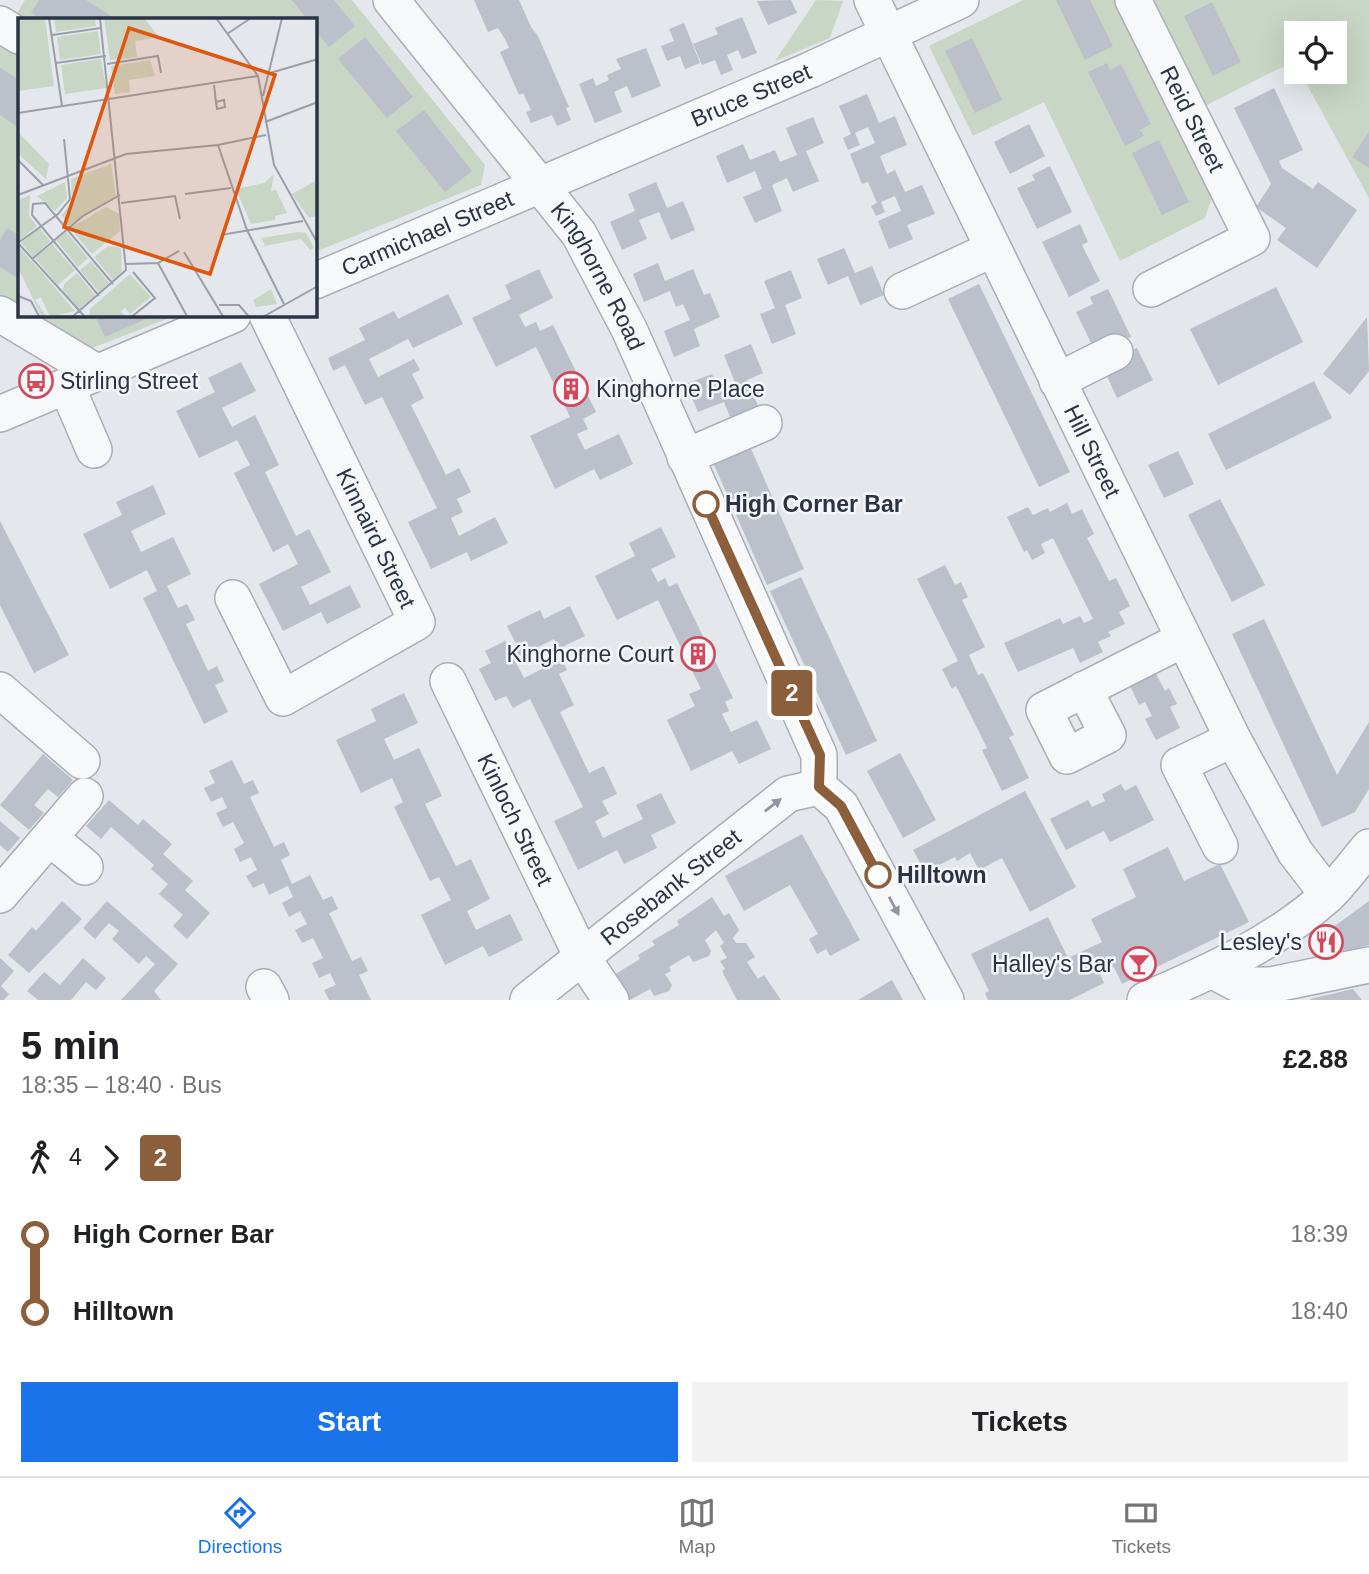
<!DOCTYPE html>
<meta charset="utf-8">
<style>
:root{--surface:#fff;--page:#f2f2f2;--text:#202124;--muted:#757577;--line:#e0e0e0;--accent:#1a73e8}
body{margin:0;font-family:Arial,sans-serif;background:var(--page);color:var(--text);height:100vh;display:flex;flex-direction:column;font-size:26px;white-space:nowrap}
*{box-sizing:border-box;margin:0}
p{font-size:23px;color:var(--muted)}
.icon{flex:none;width:38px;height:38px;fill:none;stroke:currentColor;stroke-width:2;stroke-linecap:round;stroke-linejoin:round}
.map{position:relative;height:1000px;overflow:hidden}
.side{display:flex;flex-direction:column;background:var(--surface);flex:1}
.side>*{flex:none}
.badge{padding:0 14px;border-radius:5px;font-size:24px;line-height:46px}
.controls{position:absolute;left:1284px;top:21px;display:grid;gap:14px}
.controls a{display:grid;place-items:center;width:63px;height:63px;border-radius:0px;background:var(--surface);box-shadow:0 7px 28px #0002;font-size:35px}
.map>.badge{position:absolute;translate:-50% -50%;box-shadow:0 0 0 4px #fff}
.legs{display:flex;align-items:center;gap:10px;height:77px;padding:0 21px;font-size:23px}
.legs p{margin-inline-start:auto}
.overview{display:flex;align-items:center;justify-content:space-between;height:119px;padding:0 21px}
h1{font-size:38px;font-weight:600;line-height:52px}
.button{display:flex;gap:14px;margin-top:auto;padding:14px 21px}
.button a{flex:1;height:80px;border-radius:0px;background:var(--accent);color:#fff;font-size:28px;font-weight:600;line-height:80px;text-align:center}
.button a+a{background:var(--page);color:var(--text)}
ul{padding:0 21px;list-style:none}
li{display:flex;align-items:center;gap:24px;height:77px;font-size:26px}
li i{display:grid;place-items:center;width:10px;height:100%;margin:0 9px;background:currentColor}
li i::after{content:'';width:18px;height:18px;margin:-9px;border:5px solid;border-radius:50%;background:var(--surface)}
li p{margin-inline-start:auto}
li:first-child i{background:linear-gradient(#0000 50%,currentColor 0)}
li:last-child i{background:linear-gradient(currentColor 50%,#0000 0)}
.tab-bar{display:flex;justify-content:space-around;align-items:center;height:98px;border-top:2px solid var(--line);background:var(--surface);font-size:19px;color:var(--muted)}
.tab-bar a{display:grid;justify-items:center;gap:4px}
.tab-bar .selected{color:var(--accent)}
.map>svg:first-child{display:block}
.green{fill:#c9d6c5}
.building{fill:#bbc0ca}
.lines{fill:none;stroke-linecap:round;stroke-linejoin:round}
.minor-casing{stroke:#a9aeb7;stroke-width:38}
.minor{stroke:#f7f8fa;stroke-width:35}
.oneway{fill:#9196a0}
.line-1-casing{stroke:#fff;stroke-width:16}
.line-1{stroke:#8b5e3c;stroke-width:10}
.stop-1-dot{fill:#fff;stroke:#8b5e3c;stroke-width:3.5}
.labels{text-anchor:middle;stroke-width:5;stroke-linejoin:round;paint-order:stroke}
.street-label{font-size:23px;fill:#2b3445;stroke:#f4f6f9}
.poi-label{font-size:23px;fill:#2b3445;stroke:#f4f6f9;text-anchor:end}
.stop-label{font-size:23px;font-weight:bold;fill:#2b3445;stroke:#f4f6f9;text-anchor:start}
.inset-road{fill:none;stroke:#9a9fa9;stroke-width:2}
.view{fill:#df570f;fill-opacity:0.15;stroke:#df570f;stroke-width:3.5}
.inset-edge{fill:none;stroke:#2b3445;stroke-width:3.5}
</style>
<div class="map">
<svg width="1369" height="1000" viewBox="0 0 1369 1000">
<rect width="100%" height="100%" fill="#e4e7ec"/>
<g class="green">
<polygon points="25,0 352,0 485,165 481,185 315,252 315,19 12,21"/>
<polygon points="816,0 843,1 830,38 775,61"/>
<polygon points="1023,0 1115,0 1212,197 1205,218 1120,261 1044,102 973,136 929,46"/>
<polygon points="1152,0 1369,0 1369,198 1300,72 1335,72 1335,33 1297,33 1297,66 1294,61 1205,106"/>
<polygon points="5,39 19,49 19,308 0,296 0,47"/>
<polygon points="30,315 177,315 87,350"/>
</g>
<g class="building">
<polygon points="39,0 86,0 116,19 41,19 31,13"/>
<polygon points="292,0 334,0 355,26 329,47 315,30 315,19 307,19"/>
<polygon points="474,0 519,0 531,27 538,36 569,107 566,108 571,120 557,126 552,115 531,123 526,112 531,110 523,93 519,95 500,52 509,48 505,39 498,28 488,32"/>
<polygon points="791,0 797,13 768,25 757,1"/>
<polygon points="1056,0 1090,0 1113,46 1085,60"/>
<polygon points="1212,2 1241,62 1213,76 1184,16"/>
<polygon points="742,17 757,53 742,59 738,50 727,55 733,70 721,75 715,60 702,65 693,44 718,34 715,28"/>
<polygon points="684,23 700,63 685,69 680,56 667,61 661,46 674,41 669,29"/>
<polygon points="365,37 413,97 387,118 338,59"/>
<polygon points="972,38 1002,100 975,113 945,51"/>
<polygon points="646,48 661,86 632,98 627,86 614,92 622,112 595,123 579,84 593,78 596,86 609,80 607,75 621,69 616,59"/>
<polygon points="1107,63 1110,70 1121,64 1151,124 1140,130 1144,136 1125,146 1088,72"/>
<polygon points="0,68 19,80 19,128 0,115"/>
<polygon points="1274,88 1303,150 1279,161 1282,168 1313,189 1318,182 1357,210 1317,268 1277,240 1286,228 1256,207 1271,184 1234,108"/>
<polygon points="867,94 879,123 895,116 907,145 880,156 887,174 895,170 905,192 922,185 935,214 907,225 913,239 889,249 878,221 901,211 895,196 881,202 885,212 876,216 871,206 877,203 868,182 862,184 850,154 875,143 868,127 855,133 860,145 848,150 843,138 851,134 839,106"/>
<polygon points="424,110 472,171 445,192 396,131"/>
<polygon points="813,117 824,143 806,151 819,181 793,192 787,178 772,185 782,211 755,223 743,197 762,189 755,171 727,183 716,156 743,144 750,160 775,150 780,162 797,155 786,128"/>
<polygon points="1029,124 1045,156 1010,174 994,142"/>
<polygon points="1369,132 1369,168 1352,157"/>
<polygon points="1159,140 1189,202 1162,215 1132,153"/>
<polygon points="1050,166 1072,212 1037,229 1017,188 1035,180 1032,175"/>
<polygon points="656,182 667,208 683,201 695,230 671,240 659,212 639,220 647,239 622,250 610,222 635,211 628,194"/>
<polygon points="1080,224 1088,242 1082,245 1100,281 1069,297 1042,242"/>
<polygon points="7,228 19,235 19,279 0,267 0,240"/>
<polygon points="844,248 855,273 872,266 884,295 860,305 848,276 828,285 817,259"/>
<polygon points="658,263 665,281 693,269 704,295 710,293 720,317 694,329 700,346 674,357 664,331 690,320 683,304 676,307 670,291 644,302 633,274"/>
<polygon points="539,269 553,298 519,315 525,327 536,322 540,331 553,325 596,412 583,419 588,429 577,434 585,450 619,434 633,464 600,480 594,469 555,489 530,436 570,417 536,347 496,367 472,318 511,299 505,285"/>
<polygon points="791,270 802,298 785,305 796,334 772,344 760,314 775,308 764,281"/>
<polygon points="979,284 1070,472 1039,487 948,299"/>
<polygon points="1276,287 1303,342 1218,385 1190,329"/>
<polygon points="1108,289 1131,337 1096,353 1076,312 1093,304 1090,297"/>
<polygon points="448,294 463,324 413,348 408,339 369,359 378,377 414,359 420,370 412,374 424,398 411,405 446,475 459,468 471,492 457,499 463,512 451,518 459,536 495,517 508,543 471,561 467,552 431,569 408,522 437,508 382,397 365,405 345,365 333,371 328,358 365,340 359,328 394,311 398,319"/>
<polygon points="95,315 155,315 105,337"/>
<polygon points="1367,317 1369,371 1350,395 1323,374"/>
<polygon points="751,344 763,373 747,380 758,406 730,417 724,402 698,412 686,384 712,374 719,391 736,385 724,355"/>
<polygon points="1137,348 1153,380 1117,398 1102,365"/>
<polygon points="241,362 256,391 222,408 232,427 255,415 279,465 265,472 296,536 309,529 331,572 301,587 310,605 350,585 361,607 327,624 321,612 283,631 259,584 298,564 288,544 273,552 234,473 250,465 237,440 199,458 176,411 215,392 208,378"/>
<polygon points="1314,381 1332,418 1226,470 1208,434"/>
<polygon points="748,442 804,569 767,585 711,458"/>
<polygon points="1178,451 1194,484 1164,498 1148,465"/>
<polygon points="153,485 166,514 131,531 141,552 173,537 191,574 167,586 178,608 187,604 195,620 186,624 208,671 217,666 224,681 215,685 228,712 204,724 143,598 157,591 147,570 110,589 83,534 122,515 116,502"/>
<polygon points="1220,499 1265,585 1232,602 1188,515"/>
<polygon points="1067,503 1072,514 1082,509 1094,534 1087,538 1098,559 1109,581 1116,578 1130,606 1119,612 1125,624 1108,632 1111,636 1098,642 1103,652 1080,663 1073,648 1018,672 1004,643 1060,618 1063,624 1080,616 1084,623 1093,619 1053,538 1041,544 1045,553 1032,560 1027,550 1024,552 1007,517 1028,507 1033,515 1048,508 1050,512"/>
<polygon points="0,521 69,655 34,673 0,605"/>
<polygon points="661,527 676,557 651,569 658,582 665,578 669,587 677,583 733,698 725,702 729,711 722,714 731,732 757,720 771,749 739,764 732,751 691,771 667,720 695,706 689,694 701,689 658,600 617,620 595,576 635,556 629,543"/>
<polygon points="945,565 955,585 961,582 968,597 962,600 985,647 969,655 978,675 983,673 1014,735 1009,737 1029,778 1002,791 982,750 987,748 956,686 952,689 942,669 958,661 917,579"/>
<polygon points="801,577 877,741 846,755 770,591"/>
<polygon points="570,606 585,636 558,649 554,639 514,659 524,678 562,659 567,670 559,674 574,705 560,712 589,773 604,766 617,794 602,801 609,814 595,821 603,838 643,819 636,805 661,793 676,823 651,835 657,848 624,864 617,850 578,870 554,821 583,807 530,699 513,708 506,696 495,701 479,669 491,663 485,651 505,641 510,649 517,646 507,626 540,610 544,619"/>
<polygon points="1264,619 1337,775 1369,722 1369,789 1355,812 1322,827 1232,634"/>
<polygon points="1154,670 1165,691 1169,688 1177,704 1170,707 1180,728 1156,740 1145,719 1152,716 1145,702 1139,705 1129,683"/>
<polygon points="404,693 418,723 384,739 394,760 419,748 442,796 425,804 456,866 471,859 490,899 467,911 476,930 510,914 523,940 489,957 483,946 445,965 421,915 451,900 439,877 430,881 394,807 403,802 392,778 361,793 336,740 376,721 371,709"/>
<polygon points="900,753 936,820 903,838 867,771"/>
<polygon points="43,754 73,780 58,797 48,789 34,805 44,813 29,830 0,805"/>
<polygon points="232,760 244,784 253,780 259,793 250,797 274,847 284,842 290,855 281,860 292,884 310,875 323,900 332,896 338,909 329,913 352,961 361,957 368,971 359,975 371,1000 329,1000 324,990 336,985 330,973 319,978 312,963 323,958 313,938 302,943 295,930 307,924 300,911 289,917 282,903 293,897 288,886 269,895 264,883 253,888 246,876 257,870 251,857 240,862 234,849 244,843 233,822 223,827 216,813 227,808 222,797 211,802 204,788 215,783 209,771"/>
<polygon points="1121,784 1125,791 1136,785 1154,820 1110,842 1104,831 1066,850 1050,819 1088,800 1092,807 1105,801 1102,794"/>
<polygon points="1025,791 1076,887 1030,912 1002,858 979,870 970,853 957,861 955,857 925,872 913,850"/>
<polygon points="109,800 138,825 143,819 172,844 163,854 193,881 185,890 210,913 187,939 173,926 183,915 159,894 168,884 151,869 154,865 111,827 101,839 86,826"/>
<polygon points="0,821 20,838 8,852 0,845"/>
<polygon points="802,834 860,940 830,956 826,949 817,954 809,939 818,934 790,885 744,911 725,876"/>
<polygon points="1168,847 1184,881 1220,864 1249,922 1122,984 1114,967 1100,974 1104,983 1070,1000 988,1000 985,993 989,991 971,954 1048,917 1068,958 1102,942 1091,919 1136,897 1123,869"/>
<polygon points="712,897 724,916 729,913 739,930 733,938 736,943 746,943 755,957 747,962 758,979 764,975 781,1000 737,1000 722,971 725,969 720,961 727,958 720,946 724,943 716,930 705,940 711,951 709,956 693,962 689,955 669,967 671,971 665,974 672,985 669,991 654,996 650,989 630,1000 614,975 640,959 638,955 655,945 652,941 679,925 677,921"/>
<polygon points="62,901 82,919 29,973 8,955 32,927 36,931"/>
<polygon points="107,901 178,964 154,991 161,1000 121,1000 155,964 146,956 139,964 112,939 119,931 109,923 95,939 83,928"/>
<polygon points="1369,901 1369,945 1324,959 1314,941"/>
<polygon points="0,958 14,971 1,986 9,994 4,1000 0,1000"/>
<polygon points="83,958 106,978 96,990 86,982 71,1000 38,1000 27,991 44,972 60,985"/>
<polygon points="892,980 903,1000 858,1000"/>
<polygon points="1353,989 1362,1000 1310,1000 1310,999"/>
</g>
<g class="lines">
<g class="minor-casing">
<g id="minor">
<path id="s1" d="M391,0L579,234L629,329L819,755V787L841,806L946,1000"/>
<path id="s2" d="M872,0L1233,739L1295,852L1328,895"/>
<path id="s3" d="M1133,0L1252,238L1151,289"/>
<polyline points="0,24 19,36"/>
<path id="s4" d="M315,281L810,70L961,0"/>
<polyline points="902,291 993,249"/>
<polyline points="0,314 98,373"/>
<polyline points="1057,381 1115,352"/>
<polyline points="67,387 94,450"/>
<polyline points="0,414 233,315"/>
<polyline points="685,457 764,423"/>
<polyline points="233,598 283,698 417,622 267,315"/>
<path id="s5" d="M448,681L582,957L611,1000"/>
<polyline points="1084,689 1108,735 1067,756 1044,710 1184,639"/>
<polyline points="0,690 82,761"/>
<polyline points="50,838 85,867"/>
<polyline points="1220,846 1179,765 1233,739"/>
<polyline points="0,895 85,796"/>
<polyline points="1213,971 1240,985 1271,985 1369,965"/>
<polyline points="264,987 271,1000"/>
<path id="s6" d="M528,1000L788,794L819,787"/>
<path d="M1145,1000C1210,972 1273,944 1327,896C1342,882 1355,863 1369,847"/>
</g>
</g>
<use href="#minor" class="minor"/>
</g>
<defs><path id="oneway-solid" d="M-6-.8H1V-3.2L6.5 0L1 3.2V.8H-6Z" transform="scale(1.75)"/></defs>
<g class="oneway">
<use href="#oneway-solid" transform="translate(773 805) rotate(-38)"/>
<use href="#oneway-solid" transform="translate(894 906) rotate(62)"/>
</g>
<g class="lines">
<g class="line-1-casing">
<polyline id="line-1" points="706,504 820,755 819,787 841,806 878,875"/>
</g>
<use href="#line-1" class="line-1"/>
</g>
<defs>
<g id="bus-ring" transform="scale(1.75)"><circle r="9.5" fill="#f4f6f9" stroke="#d1495b" stroke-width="1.5"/><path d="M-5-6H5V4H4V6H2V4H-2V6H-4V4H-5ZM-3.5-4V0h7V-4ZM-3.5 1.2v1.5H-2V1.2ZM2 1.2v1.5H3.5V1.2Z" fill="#d1495b"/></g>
<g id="building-ring" transform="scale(1.75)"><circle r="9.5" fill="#f4f6f9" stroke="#d1495b" stroke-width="1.5"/><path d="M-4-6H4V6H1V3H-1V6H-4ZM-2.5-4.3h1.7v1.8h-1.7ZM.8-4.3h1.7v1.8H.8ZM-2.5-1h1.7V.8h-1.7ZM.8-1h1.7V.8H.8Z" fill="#d1495b"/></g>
<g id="restaurant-ring" transform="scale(1.75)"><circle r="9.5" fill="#f4f6f9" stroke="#d1495b" stroke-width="1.5"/><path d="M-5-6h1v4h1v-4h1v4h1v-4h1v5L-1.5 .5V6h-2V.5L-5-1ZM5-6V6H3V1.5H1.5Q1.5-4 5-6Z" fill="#d1495b"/></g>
<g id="bar-ring" transform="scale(1.75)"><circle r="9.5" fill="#f4f6f9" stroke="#d1495b" stroke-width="1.5"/><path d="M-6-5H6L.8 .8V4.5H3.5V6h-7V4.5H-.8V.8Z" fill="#d1495b"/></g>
</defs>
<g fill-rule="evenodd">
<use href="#bus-ring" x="36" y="381"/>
<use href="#building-ring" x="571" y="389"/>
<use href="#building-ring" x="698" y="654"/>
<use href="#restaurant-ring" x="1326" y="942"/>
<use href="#bar-ring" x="1139" y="964"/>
</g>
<g class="stop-1-dot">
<circle cx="706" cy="504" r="12"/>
<circle cx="878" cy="875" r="12"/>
</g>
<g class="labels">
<g class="street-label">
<text dy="8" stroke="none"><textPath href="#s4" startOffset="474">Bruce Street</textPath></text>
<text dy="8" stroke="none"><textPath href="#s3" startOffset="133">Reid Street</textPath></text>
<text dy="8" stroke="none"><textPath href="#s4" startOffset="122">Carmichael Street</textPath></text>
<text dy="8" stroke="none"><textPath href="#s1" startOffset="346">Kinghorne Road</textPath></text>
<text dy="8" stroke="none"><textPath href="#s2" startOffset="502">Hill Street</textPath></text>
<text transform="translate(376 538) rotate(64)" y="8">Kinnaird Street</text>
<text dy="8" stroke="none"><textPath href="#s5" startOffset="154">Kinloch Street</textPath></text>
<text dy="8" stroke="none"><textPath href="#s6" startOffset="182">Rosebank Street</textPath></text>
</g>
<g class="poi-label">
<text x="60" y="389" text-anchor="start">Stirling Street</text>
<text x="596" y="397" text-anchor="start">Kinghorne Place</text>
<text x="674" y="662">Kinghorne Court</text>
<text x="1302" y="950">Lesley's</text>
<text x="1114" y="972">Halley's Bar</text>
</g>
<g class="stop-label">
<text x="725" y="512">High Corner Bar</text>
<text x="897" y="883">Hilltown</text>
</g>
</g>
<g transform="translate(18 18)">
<rect width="299" height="299" fill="#e4e7ec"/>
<path d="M0,0H27L36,68L0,73ZM36,0H77L78,8L38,14ZM86,0H126L141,19L117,23L119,39L92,42ZM80,13L83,36L42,42L39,19ZM83,41L88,70L47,76L43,47ZM132,42L137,58L111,62L112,74L97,76L93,48ZM0,114L31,146L28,161L0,136ZM93,146L98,178L50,208L44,197L54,183L53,161ZM256,156L253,173L258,172L269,195L257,198V202L233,206L218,171L246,165ZM299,162V198L291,200L274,176ZM47,164L49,180L37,193L19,178ZM12,177L11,198L19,208L1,223L0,182ZM88,189L101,196L102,213L74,236L52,210ZM21,209L32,223L15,239L3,225ZM48,214L70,240L60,249L38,222ZM280,214L288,215L296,230L292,232L283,221L241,229L247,227L243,220ZM34,226L57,252L40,267L17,240ZM0,228L27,258L57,293L32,299L23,279L17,282L29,299H24L0,250ZM90,228L103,230L104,253L95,262L76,239ZM73,243L91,265L81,274L62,252ZM59,255L77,277L61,291L45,273L46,266ZM112,256L133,279L112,296L107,290L103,293L107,299H71L72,291ZM253,271L259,286L238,289L235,282Z" fill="#c9d6c5"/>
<path class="inset-road" d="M31,0L44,88M198,0L240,58L256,147L300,226M209,16L233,0M34,17L83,10M38,45L88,38M89,46L140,38L143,55M252,55L300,41M196,67L198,84L199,91L207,89L206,82L198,84M245,78L264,0M0,95L240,58M247,104L300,84M200,127L229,212L266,286M0,142L25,167M167,176L213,170M0,177L108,136L200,127L248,117M103,185L157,178L162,201M203,217L285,203M0,225L40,196L52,181L46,121M0,225L68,300M166,234L206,300M14,241L65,198L102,177M140,245L170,300M108,246L140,245L161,233M0,278L13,283L22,300M81,278L14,197L15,186L27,185L95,266M201,287H221L232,300M53,300L108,252L82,0M112,300L137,280L115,254M243,300L300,268"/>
<path class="view" d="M111,10L257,57L192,256L46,209Z"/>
<rect width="299" height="299" class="inset-edge"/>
</g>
</svg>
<div class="controls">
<a><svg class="icon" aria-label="locate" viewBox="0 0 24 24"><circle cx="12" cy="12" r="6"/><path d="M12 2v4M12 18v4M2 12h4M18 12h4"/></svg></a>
</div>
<b class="badge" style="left:792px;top:693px;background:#8b5e3c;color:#fff">2</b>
</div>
<section class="side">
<div class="overview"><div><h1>5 min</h1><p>18:35 – 18:40 · Bus</p></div><b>£2.88</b></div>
<div class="legs"><svg class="icon" aria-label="walk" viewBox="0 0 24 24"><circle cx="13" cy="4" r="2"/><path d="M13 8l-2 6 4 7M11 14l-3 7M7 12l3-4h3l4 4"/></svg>4<svg class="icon" aria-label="forward" viewBox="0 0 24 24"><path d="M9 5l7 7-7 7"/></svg><b class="badge" style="background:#8b5e3c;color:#fff">2</b></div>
<ul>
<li><i style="color:#8b5e3c"></i><b>High Corner Bar</b><p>18:39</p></li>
<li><i style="color:#8b5e3c"></i><b>Hilltown</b><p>18:40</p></li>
</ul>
<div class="button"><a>Start</a><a>Tickets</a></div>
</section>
<nav class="tab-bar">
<a class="selected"><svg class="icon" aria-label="directions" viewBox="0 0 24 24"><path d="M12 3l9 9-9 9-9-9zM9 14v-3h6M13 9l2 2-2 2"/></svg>Directions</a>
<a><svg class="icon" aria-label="map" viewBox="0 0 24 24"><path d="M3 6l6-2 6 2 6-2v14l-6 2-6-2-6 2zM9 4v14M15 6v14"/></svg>Map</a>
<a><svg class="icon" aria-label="tickets" viewBox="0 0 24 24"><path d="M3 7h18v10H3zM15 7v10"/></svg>Tickets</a>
</nav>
